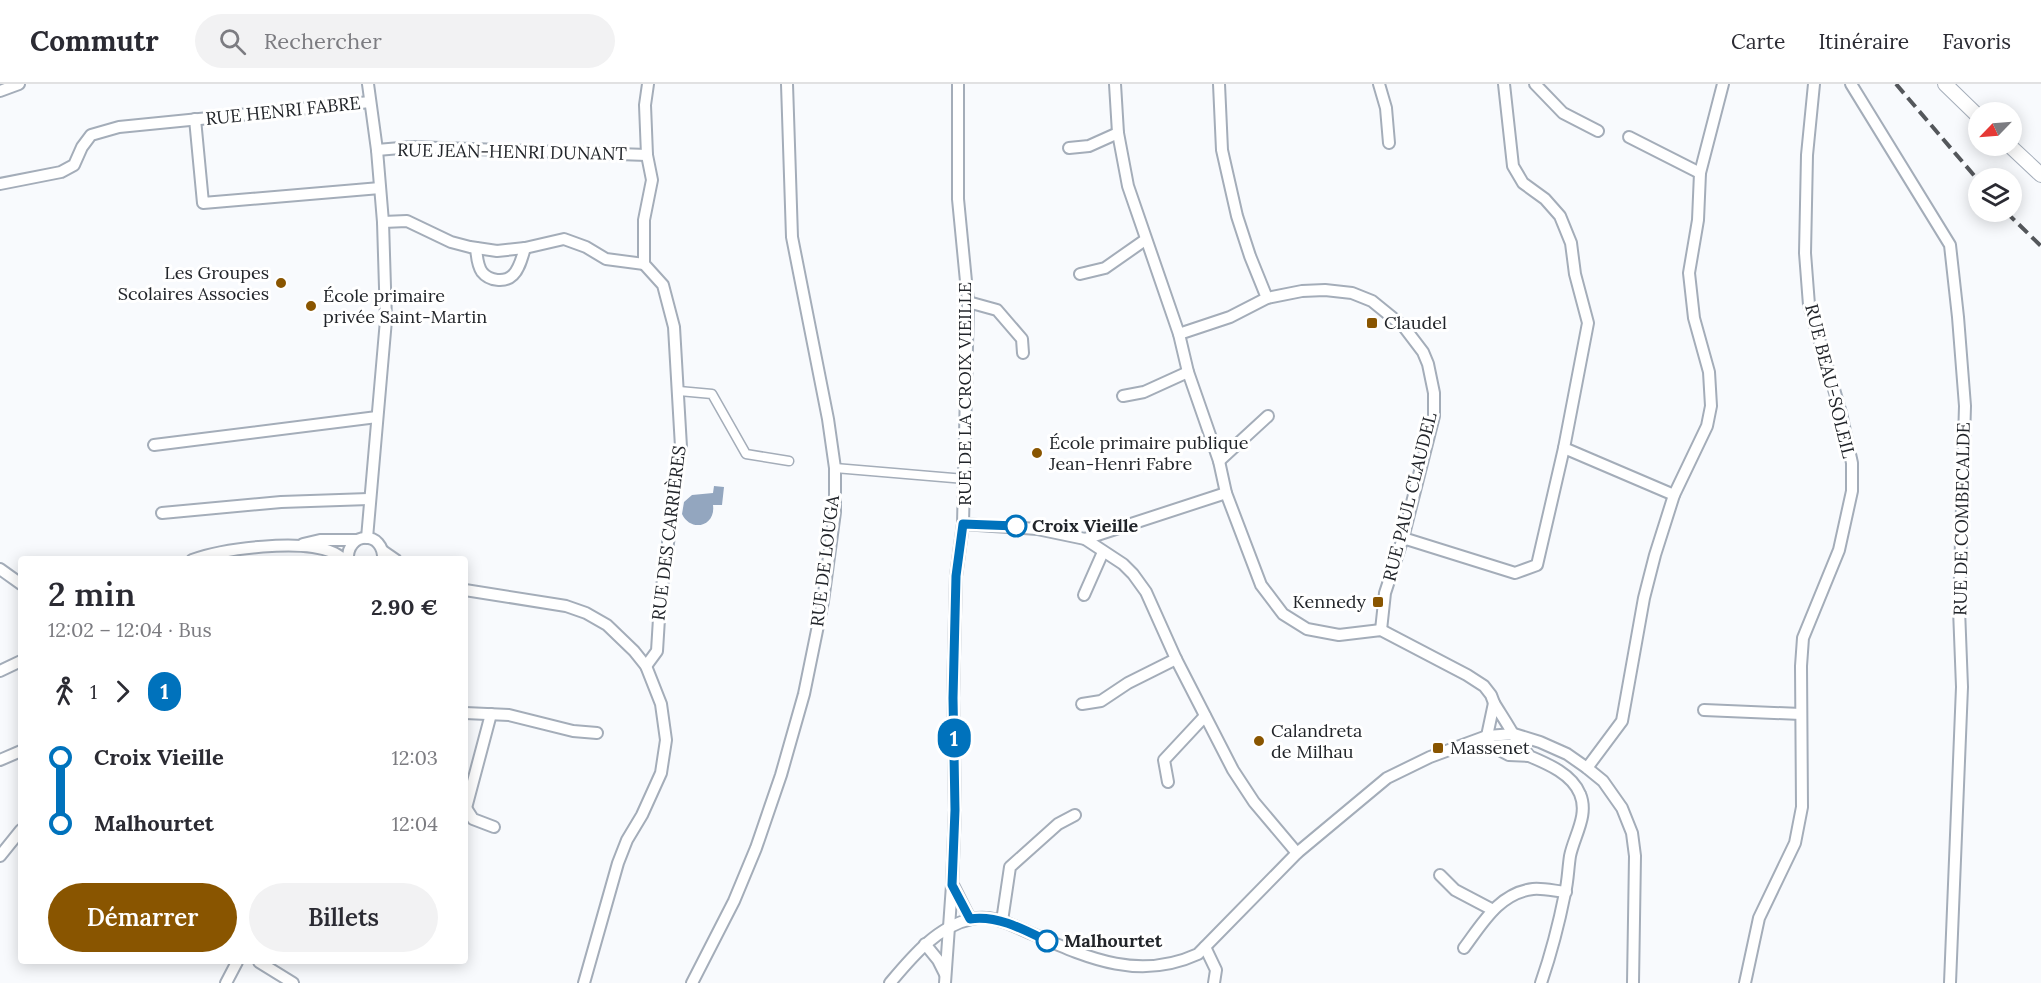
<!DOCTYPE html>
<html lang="fr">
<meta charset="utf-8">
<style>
:root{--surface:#fff;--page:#f2f2f3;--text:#2b2b33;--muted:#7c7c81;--line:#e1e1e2;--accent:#895500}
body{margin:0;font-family:Lora,serif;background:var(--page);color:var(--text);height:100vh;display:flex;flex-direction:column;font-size:22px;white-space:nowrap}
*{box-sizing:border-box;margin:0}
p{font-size:20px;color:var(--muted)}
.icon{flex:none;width:33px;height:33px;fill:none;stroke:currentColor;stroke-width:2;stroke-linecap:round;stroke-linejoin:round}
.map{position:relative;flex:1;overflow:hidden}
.side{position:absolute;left:18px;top:472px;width:450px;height:408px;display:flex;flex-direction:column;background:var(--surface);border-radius:6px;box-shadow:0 3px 15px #0003}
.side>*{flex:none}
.badge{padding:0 12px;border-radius:20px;font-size:21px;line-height:39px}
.needle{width:39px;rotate:245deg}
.controls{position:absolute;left:1968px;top:18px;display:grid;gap:12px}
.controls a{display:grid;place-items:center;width:54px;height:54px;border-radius:50%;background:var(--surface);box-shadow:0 3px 15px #0003;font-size:30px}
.map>.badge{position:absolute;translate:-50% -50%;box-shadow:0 0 0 3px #fff}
.legs{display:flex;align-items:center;gap:9px;height:66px;padding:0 30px;font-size:20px}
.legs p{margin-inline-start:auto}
.summary{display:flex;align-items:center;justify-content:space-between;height:102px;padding:0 30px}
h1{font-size:33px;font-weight:600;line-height:45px}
.cta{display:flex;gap:12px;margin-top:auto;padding:12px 30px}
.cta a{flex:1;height:69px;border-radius:36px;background:var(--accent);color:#fff;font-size:24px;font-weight:600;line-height:69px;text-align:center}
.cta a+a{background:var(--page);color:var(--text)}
ul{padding:0 30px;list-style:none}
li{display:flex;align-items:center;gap:21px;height:66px;font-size:22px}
li i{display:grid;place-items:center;width:9px;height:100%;margin:0 8px;background:currentColor}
li i::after{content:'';width:15px;height:15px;margin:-8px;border:4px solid;border-radius:50%;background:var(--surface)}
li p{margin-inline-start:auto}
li:first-child i{background:linear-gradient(#0000 50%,currentColor 0)}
li:last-child i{background:linear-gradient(currentColor 50%,#0000 0)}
header{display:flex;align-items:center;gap:36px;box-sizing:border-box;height:84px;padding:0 30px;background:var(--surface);border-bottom:2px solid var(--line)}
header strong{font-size:28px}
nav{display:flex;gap:33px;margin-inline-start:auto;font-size:21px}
.search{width:420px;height:54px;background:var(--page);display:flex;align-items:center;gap:15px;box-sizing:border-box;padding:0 21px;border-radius:33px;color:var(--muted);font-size:22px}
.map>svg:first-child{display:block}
.water{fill:#93a6bf}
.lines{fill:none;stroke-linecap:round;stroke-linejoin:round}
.pedestrian-casing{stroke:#a4adb9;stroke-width:11}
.minor-casing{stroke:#a4adb9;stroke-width:14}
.tertiary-casing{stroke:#a4adb9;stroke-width:16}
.pedestrian{stroke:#fff;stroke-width:8}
.minor{stroke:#fff;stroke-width:10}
.tertiary{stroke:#fff;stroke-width:14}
.rail{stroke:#54575b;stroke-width:4;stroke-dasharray:12 6;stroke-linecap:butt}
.line-1-casing{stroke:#fff;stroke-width:14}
.line-1{stroke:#0072bc;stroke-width:9}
.poi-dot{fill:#895500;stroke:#fff;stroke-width:2}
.stop-1-dot{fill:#fff;stroke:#0072bc;stroke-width:3}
.labels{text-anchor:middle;stroke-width:6;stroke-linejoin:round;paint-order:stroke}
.street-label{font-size:18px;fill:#22252a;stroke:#fff}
.poi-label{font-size:18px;fill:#22252a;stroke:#fff;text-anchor:start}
.stop-label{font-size:18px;font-weight:bold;fill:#22252a;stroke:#fff;text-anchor:start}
</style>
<header>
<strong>Commutr</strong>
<div class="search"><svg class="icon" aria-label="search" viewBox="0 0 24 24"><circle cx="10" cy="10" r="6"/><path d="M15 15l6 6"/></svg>Rechercher</div>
<nav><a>Carte</a><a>Itinéraire</a><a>Favoris</a></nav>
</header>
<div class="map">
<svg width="2041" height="899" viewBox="0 0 2041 899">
<rect width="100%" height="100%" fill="#f8fafd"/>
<path class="water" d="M714,402L724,403L722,421H713C716,442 691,449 682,430L684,418L692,411L713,409Z"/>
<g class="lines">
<g class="pedestrian-casing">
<g id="pedestrian">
<polyline points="679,307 712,310 746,370 789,377"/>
<polyline points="835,384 965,395"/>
</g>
</g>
<g class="minor-casing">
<g id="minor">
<polyline points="1115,0 1118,49 1128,102 1179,250 1188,288 1219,377 1226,409 1261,501 1283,530 1307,545 1339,551 1381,546 1467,591 1484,602 1491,611 1494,619"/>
<polyline points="1219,0 1222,66 1237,132 1250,172 1267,214"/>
<polyline points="1379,0 1386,24 1389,59"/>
<polyline points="1504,0 1513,82 1523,99 1545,115 1560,132 1571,159 1575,190 1588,239 1564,364 1674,411"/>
<polyline points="1535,0 1563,29 1598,47"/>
<polyline points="1851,0 1950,161 1958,233 1965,322 1959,525 1962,603 1950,899"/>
<polyline points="0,7 19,0"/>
<polyline points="195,35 203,119 380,104"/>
<polyline points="1629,53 1700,89"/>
<polyline points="1069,64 1089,62 1118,49"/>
<polyline points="377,66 412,63 647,71"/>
<polyline points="0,100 61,88 74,81 82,63 91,51 119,43 370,18"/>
<polyline points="383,138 407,137 451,158 470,163 497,167 525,164 564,155 586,163 606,175 644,180"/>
<path d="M476,164C477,172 477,181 482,188C489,197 505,199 513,191C520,184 522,173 525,164"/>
<polyline points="1080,190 1105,184 1145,156"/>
<polyline points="968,218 997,226 1022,255 1023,269"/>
<polyline points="1179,250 1230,233 1267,214 1302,207 1325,206 1352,209 1372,217 1404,243 1423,268 1428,280 1434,309 1434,332 1403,454 1385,509 1381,546"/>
<polyline points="1123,312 1144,308 1188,288"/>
<polyline points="154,361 377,333"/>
<polyline points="1219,377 1268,332"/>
<polyline points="162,429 281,418 369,415"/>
<polyline points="963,440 1037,445 1085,455 1123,480 1133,490 1146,508 1176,575 1233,686 1254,718 1297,769"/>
<polyline points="367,454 386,236 383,138 377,66 368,0"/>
<polyline points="1403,454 1515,489 1537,481 1564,364"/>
<polyline points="1085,455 1226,409"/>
<polyline points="303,460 320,456 356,456"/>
<polyline points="383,467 396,476"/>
<path d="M192,476C225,464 301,455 332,468C337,470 341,473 345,476"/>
<path d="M348,476C346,447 385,446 383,476"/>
<polyline points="0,485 21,500"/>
<polyline points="465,506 566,522 586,529 607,541 634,567 646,582 661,620 666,656 661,689 642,731 627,756 618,779 584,899"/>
<polyline points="1084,511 1103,468"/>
<polyline points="646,582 657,567 660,518 681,363 674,243 663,201 644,180 644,136 652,96 647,71 645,21 648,0"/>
<polyline points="0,587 21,577"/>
<path d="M1494,619C1502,632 1510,644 1517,657C1520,663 1526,666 1529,672L1509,671L1490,661L1487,652Z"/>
<polyline points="1082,620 1101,617 1128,599 1176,575"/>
<polyline points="1704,626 1801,630"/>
<polyline points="465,629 509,631 573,647 597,649"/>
<polyline points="1467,663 1524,660"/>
<path d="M1529,672C1548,680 1572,690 1580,710C1589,731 1574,752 1570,772C1568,785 1568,797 1565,809C1559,839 1551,870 1541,899"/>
<polyline points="0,676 21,667"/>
<polyline points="1587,684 1622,637 1644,514 1655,471 1674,411 1707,342 1711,322 1709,288 1694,234 1689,189 1698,136 1700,89 1723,0"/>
<polyline points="1168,698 1164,676 1205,632"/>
<polyline points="466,724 491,630"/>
<polyline points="466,724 473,735 494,743"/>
<polyline points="0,772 21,746"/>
<polyline points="1440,791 1455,806 1493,826"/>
<polyline points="954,803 970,835"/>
<polyline points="1002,837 1010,783 1058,740 1075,731"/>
<polyline points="925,860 938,876 945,890"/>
<polyline points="1205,863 1216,886 1214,899"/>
<path d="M1464,864C1482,840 1499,809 1533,805C1543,804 1555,807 1566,808"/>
<polyline points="259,878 293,899"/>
<polyline points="226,899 237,878"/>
<polyline points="692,899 734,817 756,764 781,691 804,610 823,517 835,428 835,384 828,335 792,153 787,0"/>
<path d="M890,899C911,874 937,842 972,835C989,831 1006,838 1021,845C1082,871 1135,899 1198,870L1297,769L1387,694L1430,673L1487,652L1514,650L1540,658L1567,670L1587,684L1603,697L1622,724L1632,749L1635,772L1633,899"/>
<polyline points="945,899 952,801 955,726 953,614 956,492 963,440 968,218 958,115 958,0"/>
<polyline points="1745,899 1759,834 1795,759 1802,723 1801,582 1803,554 1839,466 1852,407 1852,379 1841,329 1809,221 1805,169 1807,71 1814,0"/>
</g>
</g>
<g class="tertiary-casing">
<g id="tertiary">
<polyline points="1945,0 1978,32"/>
<polyline points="2010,62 2041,91"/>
</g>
</g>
<use href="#pedestrian" class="pedestrian"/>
<use href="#minor" class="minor"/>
<use href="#tertiary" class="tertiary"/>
<g class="rail">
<polyline points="1896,0 1978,96"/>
<polyline points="2006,128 2041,162"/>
</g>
</g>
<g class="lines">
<g class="line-1-casing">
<path id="line-1" d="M1016,442L963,440L956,492L953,614L955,726L952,801L970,835C997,831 1023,845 1047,857"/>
</g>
<use href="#line-1" class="line-1"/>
</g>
<g class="poi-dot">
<circle cx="281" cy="199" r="6"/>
<circle cx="311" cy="222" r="6"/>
<rect x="1366" y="233" width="12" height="12" rx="3"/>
<circle cx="1037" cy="369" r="6"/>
<rect x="1372" y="512" width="12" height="12" rx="3"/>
<circle cx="1259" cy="657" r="6"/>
<rect x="1432" y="658" width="12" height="12" rx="3"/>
</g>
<g class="stop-1-dot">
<circle cx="1016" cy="442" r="10"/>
<circle cx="1047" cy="857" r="10"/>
</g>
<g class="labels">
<g class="street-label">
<text transform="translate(283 27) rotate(-6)" y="6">RUE HENRI FABRE</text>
<text transform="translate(512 68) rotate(1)" y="6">RUE JEAN-HENRI DUNANT</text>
<text transform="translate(1830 297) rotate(76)" y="6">RUE BEAU-SOLEIL</text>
<text transform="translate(965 310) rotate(-90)" y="6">RUE DE LA CROIX VIEILLE</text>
<text transform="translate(1410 413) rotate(-76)" y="6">RUE PAUL CLAUDEL</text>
<text transform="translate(1962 435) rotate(-89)" y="6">RUE DE COMBECALDE</text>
<text transform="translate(669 449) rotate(-83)" y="6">RUE DES CARRIÈRES</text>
<text transform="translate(825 477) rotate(-83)" y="6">RUE DE LOUGA</text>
</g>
<g class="poi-label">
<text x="269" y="195" text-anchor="end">Les Groupes<tspan x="269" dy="21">Scolaires Associes</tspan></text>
<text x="323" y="218">École primaire<tspan x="323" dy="21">privée Saint-Martin</tspan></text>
<text x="1384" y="245">Claudel</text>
<text x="1049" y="365">École primaire publique<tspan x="1049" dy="21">Jean-Henri Fabre</tspan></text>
<text x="1366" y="524" text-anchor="end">Kennedy</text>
<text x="1271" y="653">Calandreta<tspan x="1271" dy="21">de Milhau</tspan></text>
<text x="1450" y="670">Massenet</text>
</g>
<g class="stop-label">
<text x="1032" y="448">Croix Vieille</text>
<text x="1064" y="863">Malhourtet</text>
</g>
</g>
</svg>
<div class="controls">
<a><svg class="needle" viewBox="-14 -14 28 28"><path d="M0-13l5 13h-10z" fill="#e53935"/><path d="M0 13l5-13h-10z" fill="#7c7c81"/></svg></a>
<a><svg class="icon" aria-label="layers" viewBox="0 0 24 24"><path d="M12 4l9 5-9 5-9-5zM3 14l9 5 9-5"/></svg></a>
</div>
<b class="badge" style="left:954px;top:654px;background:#0072bc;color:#fff">1</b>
<section class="side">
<div class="summary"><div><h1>2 min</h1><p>12:02 – 12:04 · Bus</p></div><b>2.90 €</b></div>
<div class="legs"><svg class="icon" aria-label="walk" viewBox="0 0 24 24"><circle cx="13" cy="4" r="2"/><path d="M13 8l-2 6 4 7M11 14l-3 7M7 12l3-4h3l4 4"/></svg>1<svg class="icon" aria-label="forward" viewBox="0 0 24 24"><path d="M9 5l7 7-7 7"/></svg><b class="badge" style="background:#0072bc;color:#fff">1</b></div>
<ul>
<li><i style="color:#0072bc"></i><b>Croix Vieille</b><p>12:03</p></li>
<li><i style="color:#0072bc"></i><b>Malhourtet</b><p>12:04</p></li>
</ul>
<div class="cta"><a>Démarrer</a><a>Billets</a></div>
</section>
</div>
